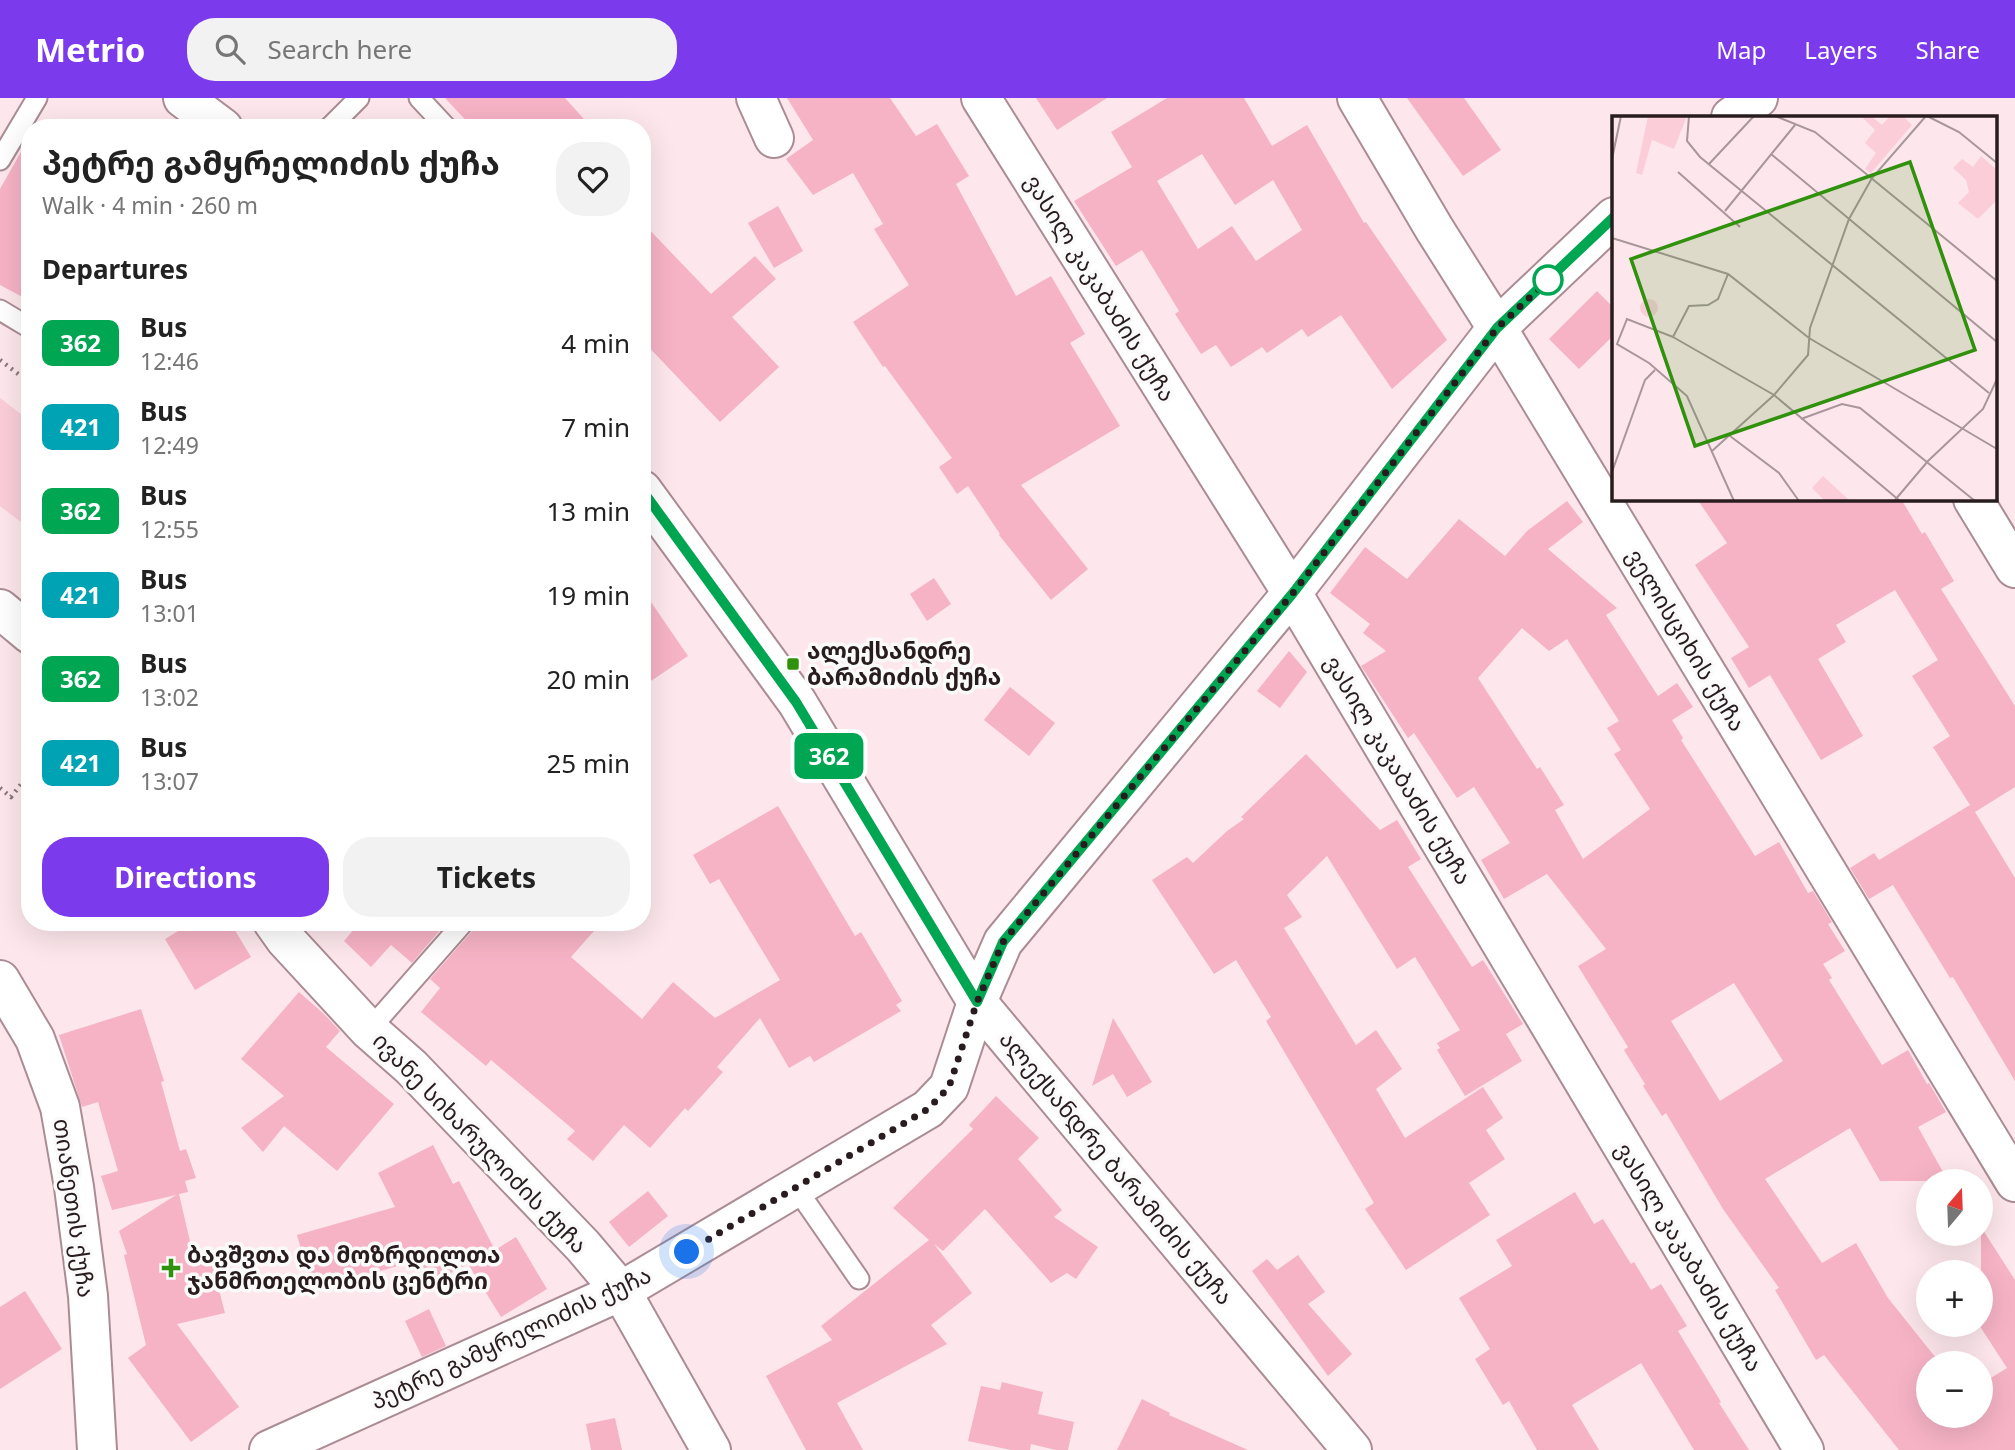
<!DOCTYPE html>
<meta charset="utf-8">
<style>
:root{--surface:#fff;--page:#f2f2f2;--text:#222;--muted:#767676;--accent:#7c3aed}
body{margin:0;font-family:"Noto Sans","Noto Sans Georgian",sans-serif;background:var(--page);color:var(--text);height:100vh;display:flex;flex-direction:column;font-size:26px;white-space:nowrap}
*{box-sizing:border-box;margin:0}
p{font-size:23px;color:var(--muted)}
.icon{flex:none;width:38px;height:38px;fill:none;stroke:currentColor;stroke-width:2;stroke-linecap:round;stroke-linejoin:round}
.map{position:relative;flex:1;overflow:hidden}
.side{position:absolute;left:21px;top:21px;width:630px;height:812px;display:flex;flex-direction:column;background:var(--surface);border-radius:28px;box-shadow:0 7px 28px #0002}
.side>*{flex:none}
.badge{padding:0 14px;border-radius:10px;font-size:24px;line-height:46px}
.needle{width:46px;rotate:19deg}
.buttons{position:absolute;left:1916px;top:1071px;display:grid;gap:14px}
.buttons a{display:grid;place-items:center;width:77px;height:77px;border-radius:50%;background:var(--surface);box-shadow:0 7px 28px #0002;font-size:35px}
.you{position:absolute;width:35px;height:35px;margin:-18px;border:5px solid #fff;border-radius:50%;background:#1a73e8;box-shadow:0 0 0 10px #1a73e833}
.map>.badge{position:absolute;translate:-50% -50%;box-shadow:0 0 0 4px #fff}
h2{padding:0 21px;font-size:26px;line-height:63px}
.round{display:grid;place-items:center;flex:none;width:74px;height:74px;border-radius:28px;background:var(--page)}
.head{display:flex;align-items:center;justify-content:space-between;height:119px;padding:0 21px}
h1{font-size:33px;font-weight:700;line-height:52px}
.cta{display:flex;gap:14px;margin-top:auto;padding:14px 21px}
.cta a{flex:1;height:80px;border-radius:28px;background:var(--accent);color:#fff;font-size:28px;font-weight:700;line-height:80px;text-align:center}
.cta a+a{background:var(--page);color:var(--text)}
ul{padding:0;list-style:none}
li{display:flex;align-items:center;gap:21px;height:84px;padding:0 21px}
li div{flex:1}
li b{display:block;font-size:26px}
li em{font-style:normal}
li .badge{min-width:77px;font-weight:700;text-align:center}
header{display:flex;align-items:center;gap:42px;box-sizing:border-box;height:98px;padding:0 35px;background:var(--accent);color:#fff}
header strong{font-size:33px}
nav{display:flex;gap:38px;margin-inline-start:auto;font-size:24px}
.search{width:490px;height:63px;background:var(--page);display:flex;align-items:center;gap:18px;box-sizing:border-box;padding:0 24px;border-radius:28px;color:var(--muted);font-size:26px}
.map>svg:first-child{display:block}
.green{fill:#facdd9}
.building{fill:#f6b3c5;fill-rule:evenodd}
.lines{fill:none;stroke-linecap:round;stroke-linejoin:round}
.service-casing{stroke:#ac8c94;stroke-width:23}
.minor-casing{stroke:#ac8c94;stroke-width:42}
.tertiary-casing{stroke:#ac8c94;stroke-width:42}
.path{stroke:#88777b;stroke-width:4.5;stroke-dasharray:2 5;stroke-linecap:butt}
.service{stroke:#fff;stroke-width:19}
.minor{stroke:#fff;stroke-width:38}
.tertiary{stroke:#fff;stroke-width:38}
.line-casing{stroke:#fff;stroke-width:16}
.line{stroke:#00a651;stroke-width:10}
.walk{stroke:#291c1f;stroke-width:7;stroke-dasharray:0 12.6}
.stop-dot{fill:#fff;stroke:#00a651;stroke-width:3.5}
.poi-dot{fill:#30910d;stroke:#fafafa;stroke-width:2.5}
.labels{text-anchor:middle;stroke-width:7;stroke-linejoin:round;paint-order:stroke}
.street-label{font-size:23px;fill:#291c1f;stroke:#fafafa}
.poi-label{font-size:23px;font-weight:bold;fill:#291c1f;stroke:#fafafa;text-anchor:start}
.inset-road{fill:none;stroke:#a8969a;stroke-width:2}
.view{fill:#30910d;fill-opacity:0.15;stroke:#30910d;stroke-width:3.5}
.inset-edge{fill:none;stroke:#291c1f;stroke-width:3.5}
</style>
<header>
<strong>Metrio</strong>
<div class="search"><svg class="icon" aria-label="search" viewBox="0 0 24 24"><circle cx="10" cy="10" r="6"/><path d="M15 15l6 6"/></svg>Search here</div>
<nav><a>Map</a><a>Layers</a><a>Share</a></nav>
</header>
<div class="map">
<svg width="2015" height="1352" viewBox="0 0 2015 1352">
<rect width="100%" height="100%" fill="#fde7ec"/>
<polygon class="green" points="0,300 30,323 30,431 0,408"/>
<g class="building">
<polygon points="445,0 565,0 592,30 473,30"/>
<polygon points="787,0 890,0 916,38 937,26 969,78 956,86 1016,198 1051,178 1085,236 1070,245 1120,328 1021,387 1088,471 1051,502 999,437 1000,436 968,388 957,396 939,369 952,360 885,268 883,269 853,224 909,187 874,131 883,126 853,75 813,97 786,61 813,42"/>
<polygon points="1036,0 1107,0 1057,32"/>
<path d="M1167,0H1244L1272,48L1307,27L1364,125L1366,124L1447,242L1392,291L1341,217L1308,239L1302,231L1267,255L1262,249L1231,269L1216,247L1201,256L1175,216L1179,213L1142,152L1116,168L1074,103L1132,69L1111,34ZM1202,56L1235,107L1273,82L1302,132L1256,163L1232,128L1198,151L1157,83Z"/>
<polygon points="1407,0 1464,0 1501,52 1463,78"/>
<polygon points="30,38 30,203 0,187 0,91"/>
<polygon points="778,108 803,153 774,170 748,125"/>
<polygon points="642,124 711,196 755,158 776,181 732,219 779,269 720,324 642,242"/>
<polygon points="1597,193 1614,210 1614,237 1579,271 1549,241"/>
<polygon points="1697,401 1901,401 1922,436 1925,434 1954,483 1941,491 2015,608 2015,689 1975,714 2015,780 2015,983 1953,879 1950,880 1893,787 1869,801 1850,770 1874,755 1879,762 1970,707 1933,649 1950,638 1912,578 1938,562 1895,492 1836,527 1846,544 1818,561 1863,638 1821,662 1770,577 1749,590 1731,560 1749,549 1695,467 1727,445"/>
<path d="M1567,403L1583,424L1548,451L1617,510L1606,517L1658,598L1677,585L1693,609L1672,622L1683,640L1681,642L1755,758L1779,744L1808,795L1813,793L1832,824L1828,826L1845,853L1823,866L1832,880L1829,882L1882,967L1908,952L1927,986L1929,985L1946,1014L1918,1029L1948,1083H1880L1850,1030L1765,1081L1822,1165L1856,1145L1888,1200L1940,1265H1928V1318H1981V1286L2007,1270L1981,1230V1129L2015,1182V1352H1899L1824,1257L1816,1262L1775,1192L1779,1190L1723,1111L1666,1015L1662,1018L1643,988L1645,986L1624,952L1628,949L1578,868L1606,851L1547,776L1504,801L1481,762L1510,745L1474,689L1457,700L1414,635L1408,640L1361,568L1386,553L1363,535L1370,526L1330,495L1365,449L1407,481L1459,421L1505,458L1527,433ZM1522,530L1549,553L1567,541L1619,623L1607,630L1621,652L1614,656L1650,711L1583,761L1555,712L1564,707L1540,669L1537,671L1478,580ZM1734,885L1783,963L1720,1003L1671,923Z"/>
<polygon points="934,480 951,506 927,523 910,496"/>
<polygon points="642,491 688,558 642,589"/>
<polygon points="1289,553 1307,574 1280,610 1257,593"/>
<polygon points="1010,589 1055,625 1029,658 984,622"/>
<polygon points="1306,656 1380,732 1397,722 1421,761 1408,769 1472,869 1483,862 1523,926 1506,936 1522,963 1465,998 1437,952 1440,950 1437,945 1460,932 1415,859 1397,871 1327,758 1287,797 1302,819 1284,830 1356,947 1376,932 1402,971 1376,991 1405,1040 1483,989 1503,1020 1486,1032 1505,1061 1469,1085 1490,1117 1406,1172 1365,1111 1374,1105 1266,923 1271,919 1236,862 1214,876 1152,782 1187,759 1193,765 1227,733 1244,721 1241,719"/>
<polygon points="778,708 855,838 861,834 902,903 896,907 901,913 814,964 810,958 789,970 760,920 717,969 723,974 688,1013 685,1010 650,1050 624,1027 593,1063 567,1041 575,1033 491,962 486,968 421,914 440,890 430,881 473,832 476,824 602,824 571,859 642,921 673,884 715,920 780,882 719,781 710,786 693,757"/>
<polygon points="193,824 230,824 251,859 195,892 165,841"/>
<polygon points="360,824 447,824 412,865 391,847 371,869 344,843"/>
<polygon points="299,894 324,916 340,933 326,949 394,1006 337,1073 284,1028 263,1054 241,1030 284,998 241,961"/>
<polygon points="141,911 164,983 161,984 180,1053 186,1051 196,1080 185,1083 188,1094 179,1096 195,1165 211,1161 225,1215 177,1226 239,1309 191,1344 128,1260 146,1247 124,1157 127,1156 119,1133 176,1097 112,1112 101,1078 118,1073 98,1004 82,1009 59,937"/>
<polygon points="1113,920 1152,984 1127,999 1113,976 1092,988"/>
<polygon points="996,998 1039,1040 1018,1061 1062,1112 1054,1119 1098,1149 1076,1181 1067,1175 1051,1185 985,1111 943,1153 934,1146 972,1195 931,1227 947,1246 837,1305 863,1352 806,1352 766,1278 832,1242 821,1228 929,1142 893,1110 973,1031 969,1027"/>
<polygon points="433,1047 453,1086 459,1083 495,1152 516,1139 547,1191 501,1219 468,1166 427,1187 414,1163 313,1193 297,1137 395,1109 378,1075"/>
<polygon points="648,1093 668,1118 629,1149 609,1124"/>
<polygon points="1575,1094 1594,1126 1603,1121 1631,1166 1634,1164 1651,1192 1661,1186 1687,1228 1678,1233 1721,1304 1719,1305 1749,1352 1694,1352 1641,1265 1572,1307 1599,1352 1537,1352 1509,1303 1503,1307 1475,1261 1490,1251 1459,1200 1512,1168 1496,1142"/>
<polygon points="1298,1157 1325,1194 1308,1206 1352,1256 1328,1278 1252,1173 1267,1161 1277,1172"/>
<polygon points="25,1193 62,1251 0,1291 0,1209"/>
<polygon points="429,1211 446,1248 422,1259 405,1223"/>
<polygon points="1002,1284 1043,1294 1038,1316 1074,1324 1068,1352 1056,1352 1031,1346 1030,1352 1011,1352 968,1343 981,1288 1000,1292"/>
<polygon points="1142,1301 1170,1315 1169,1317 1248,1352 1117,1352"/>
<polygon points="615,1320 622,1352 591,1352 586,1326"/>
</g>
<g class="lines">
<g class="service-casing">
<g id="service">
<polyline points="419,0 447,30"/>
<polyline points="329,30 359,0"/>
<polyline points="0,62 37,0"/>
<polyline points="0,212 30,230"/>
<polyline points="369,932 464,824"/>
<polyline points="796,1090 859,1181"/>
</g>
</g>
<g class="minor-casing">
<g id="minor">
<polyline points="756,0 774,40"/>
<polyline points="981,0 1292,495 1804,1352"/>
<polyline points="1357,0 1435,132 1497,230 2015,1084"/>
<polyline points="1973,401 2015,470"/>
<polyline points="0,511 30,536"/>
<polyline points="273,824 285,841 369,932 411,969 583,1148 621,1193 711,1352"/>
<polyline points="0,882 35,941 60,1009 74,1089 88,1198 97,1352"/>
<polyline points="977,904 1352,1352"/>
</g>
</g>
<g class="tertiary-casing">
<g id="tertiary">
<polyline points="183,0 223,30"/>
<polyline points="1731,19 1758,0"/>
<polyline points="642,392 797,604 977,904"/>
<polyline points="269,1352 621,1193 928,1011 949,989 977,904 1003,844 1292,495 1497,230 1614,119"/>
</g>
</g>
<g class="path">
<polyline points="0,262 30,285"/>
<polyline points="0,690 11,699 30,675"/>
</g>
<use href="#service" class="service"/>
<use href="#minor" class="minor"/>
<use href="#tertiary" class="tertiary"/>
</g>
<g class="lines">
<g class="line-casing">
<polyline id="line" points="642,392 796,604 977,904 1003,844 1293,495 1497,230 1614,119"/>
</g>
<use href="#line" class="line"/>
<polyline class="walk" points="687,1154 928,1011 949,989 977,904 1003,844 1293,495 1497,230 1556,175 1548,182"/>
</g>
<circle class="stop-dot" cx="1548" cy="182" r="14"/>
<g class="poi-dot">
<rect x="786" y="559" width="14" height="14" rx="3.5"/>
<path d="M167.5 1159.5h7v7h7v7h-7v7h-7v-7h-7v-7h7z"/>
</g>
<g class="labels">
<g class="street-label">
<text transform="translate(1100 190) rotate(58)" y="8">ვასილ კაკაბაძის ქუჩა</text>
<text transform="translate(1686 542) rotate(59)" y="8">ველისციხის ქუჩა</text>
<text transform="translate(1398 672) rotate(59)" y="8">ვასილ კაკაბაძის ქუჩა</text>
<text transform="translate(480 1045) rotate(46)" y="8">ივანე სიხარულიძის ქუჩა</text>
<text transform="translate(1116 1070) rotate(50)" y="8">ალექსანდრე ბარამიძის ქუჩა</text>
<text transform="translate(74 1110) rotate(82)" y="8">თიანეთის ქუჩა</text>
<text transform="translate(1689 1159) rotate(59)" y="8">ვასილ კაკაბაძის ქუჩა</text>
<text transform="translate(511 1240) rotate(-25)" y="8">პეტრე გამყრელიძის ქუჩა</text>
</g>
<g class="poi-label">
<text x="807" y="561">ალექსანდრე<tspan x="807" dy="26">ბარამიძის ქუჩა</tspan></text>
<text x="187" y="1165">ბავშვთა და მოზრდილთა<tspan x="187" dy="26">ჯანმრთელობის ცენტრი</tspan></text>
</g>
</g>
<g transform="translate(1612 18)">
<rect width="385" height="385" fill="#fde7ec"/>
<path d="M36,0H75L62,33L40,24L30,59L24,57ZM249,0H259L270,9L278,0H291L300,9L259,57L253,53L264,37L253,27L263,14ZM369,40L385,54V84L366,103L346,87L357,76L354,64L341,52L350,43L361,51ZM28 192a9 9 0 1 1 18 0a9 9 0 1 1-18 0ZM211,360L238,385H213L200,372Z" fill="#facdd9"/>
<path class="inset-road" d="M77,0L75,25L88,41L377,277M163,0L203,16L385,165M315,0L347,16L385,47M159,38L385,226M0,43L9,0M97,48L142,0M66,56L128,111M113,95L183,9M0,122L116,158L197,222L385,333M116,158L106,183L96,189L77,190L61,221L15,203L5,228L37,247L75,280L122,385M61,221L162,279L288,385M189,303L230,288L248,292L363,385M118,320L167,357L187,385M100,335L162,279L196,239L198,212L237,103L260,62L314,0M0,356L33,264L43,254M283,384L316,345L371,293L385,263"/>
<path class="view" d="M298,46L363,234L83,330L19,143Z"/>
<rect width="385" height="385" class="inset-edge"/>
</g>
</svg>
<div class="buttons">
<a><svg class="needle" viewBox="-14 -14 28 28"><path d="M0-13l5 13h-10z" fill="#e53935"/><path d="M0 13l5-13h-10z" fill="#767676"/></svg></a>
<a>+</a>
<a>−</a>
</div>
<div class="you" style="left:687px;top:1154px"></div>
<b class="badge" style="left:829px;top:658px;background:#00a651;color:#fff">362</b>
<section class="side">
<div class="head"><div><h1>პეტრე გამყრელიძის ქუჩა</h1><p>Walk · 4 min · 260 m</p></div><a class="round"><svg class="icon" aria-label="heart" viewBox="0 0 24 24"><path d="M12 20l-8-8c-3-5 5-10 8-4 3-6 11-1 8 4z"/></svg></a></div>
<h2>Departures</h2>
<ul>
<li><span class="badge" style="background:#00a651;color:#fff">362</span><div><b>Bus</b><p>12:46</p></div><em>4 min</em></li>
<li><span class="badge" style="background:#00a3b4;color:#fff">421</span><div><b>Bus</b><p>12:49</p></div><em>7 min</em></li>
<li><span class="badge" style="background:#00a651;color:#fff">362</span><div><b>Bus</b><p>12:55</p></div><em>13 min</em></li>
<li><span class="badge" style="background:#00a3b4;color:#fff">421</span><div><b>Bus</b><p>13:01</p></div><em>19 min</em></li>
<li><span class="badge" style="background:#00a651;color:#fff">362</span><div><b>Bus</b><p>13:02</p></div><em>20 min</em></li>
<li><span class="badge" style="background:#00a3b4;color:#fff">421</span><div><b>Bus</b><p>13:07</p></div><em>25 min</em></li>
</ul>
<div class="cta"><a>Directions</a><a>Tickets</a></div>
</section>
</div>
